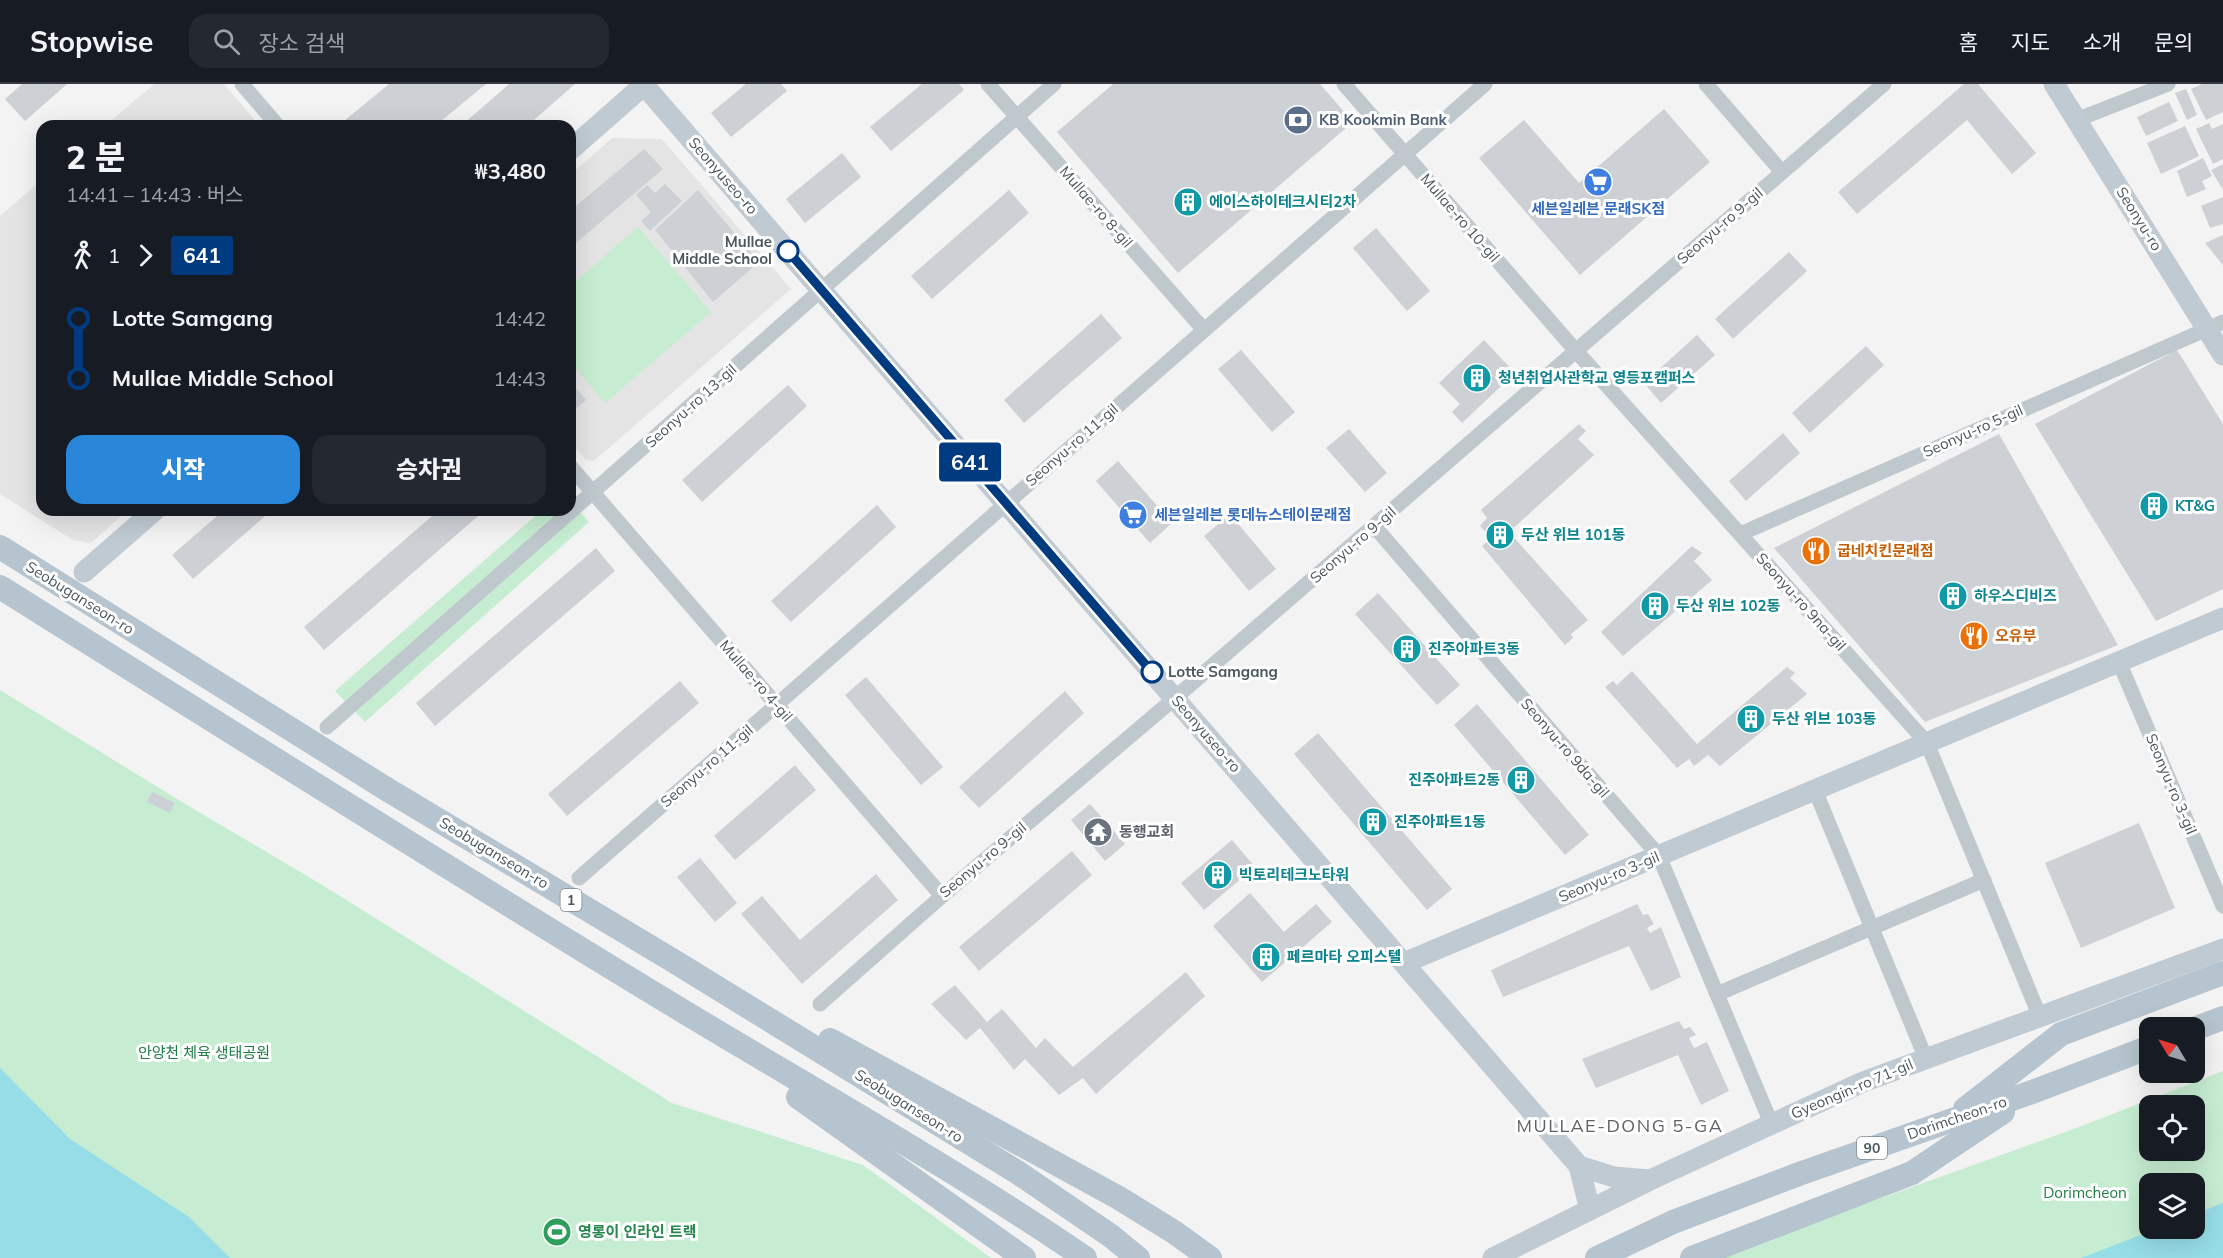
<!DOCTYPE html>
<html lang="ko">
<meta charset="utf-8">
<style>
:root{--surface:#171b24;--page:#242831;--text:#f1f3f6;--muted:#9ea1a6;--line:#363941;--accent:#2986d8}
body{margin:0;font-family:Mulish,"Noto Sans KR",sans-serif;background:var(--page);color:var(--text);height:100vh;display:flex;flex-direction:column;font-size:22px;white-space:nowrap}
*{box-sizing:border-box;margin:0}
p{font-size:20px;color:var(--muted)}
.icon{flex:none;width:33px;height:33px;fill:none;stroke:currentColor;stroke-width:2;stroke-linecap:round;stroke-linejoin:round}
.map{position:relative;flex:1;overflow:hidden}
.side{position:absolute;left:36px;top:36px;width:540px;height:396px;display:flex;flex-direction:column;background:var(--surface);border-radius:18px;box-shadow:0 6px 24px #0002}
.side>*{flex:none}
.badge{padding:0 12px;border-radius:4px;font-size:21px;line-height:39px}
.needle{width:39px;rotate:308deg}
.buttons{position:absolute;left:2139px;top:933px;display:grid;gap:12px}
.buttons a{display:grid;place-items:center;width:66px;height:66px;border-radius:12px;background:var(--surface);box-shadow:0 6px 24px #0002;font-size:30px}
.map>.badge{position:absolute;translate:-50% -50%;box-shadow:0 0 0 3px #fff}
.legs{display:flex;align-items:center;gap:9px;height:66px;padding:0 30px;font-size:20px}
.legs p{margin-inline-start:auto}
.headline{display:flex;align-items:center;justify-content:space-between;height:102px;padding:0 30px}
h1{font-size:33px;font-weight:800;line-height:45px}
.button{display:flex;gap:12px;margin-top:auto;padding:12px 30px}
.button a{flex:1;height:69px;border-radius:18px;background:var(--accent);color:#fff;font-size:24px;font-weight:800;line-height:69px;text-align:center}
.button a+a{background:var(--page);color:var(--text)}
ul{padding:0 30px;list-style:none}
li{display:flex;align-items:center;gap:21px;height:60px;font-size:22px}
li i{display:grid;place-items:center;width:9px;height:100%;margin:0 8px;background:currentColor}
li i::after{content:'';width:15px;height:15px;margin:-8px;border:4px solid;border-radius:50%;background:var(--surface)}
li p{margin-inline-start:auto}
li:first-child i{background:linear-gradient(#0000 50%,currentColor 0)}
li:last-child i{background:linear-gradient(currentColor 50%,#0000 0)}
header{display:flex;align-items:center;gap:36px;box-sizing:border-box;height:84px;padding:0 30px;background:var(--surface);border-bottom:2px solid var(--line)}
header strong{font-size:28px}
nav{display:flex;gap:33px;margin-inline-start:auto;font-size:21px}
.search{width:420px;height:54px;background:var(--page);display:flex;align-items:center;gap:15px;box-sizing:border-box;padding:0 21px;border-radius:18px;color:var(--muted);font-size:22px}
.map>svg:first-child{display:block}
.education{fill:#e5e4e4}
.green{fill:#c6edd1;fill-rule:evenodd}
.water{fill:#96dde7}
.building{fill:#cdd0d4}
.lines{fill:none;stroke-linecap:round;stroke-linejoin:round}
.street{stroke:#bfc8cd;stroke-width:15}
.secondary{stroke:#c0cad2;stroke-width:21}
.primary{stroke:#b5c4ce;stroke-width:24}
.line-1-casing{stroke:#fff;stroke-width:14}
.line-1{stroke:#003b80;stroke-width:9}
.stop-1-dot{fill:#fff;stroke:#003b80;stroke-width:3}
.labels{text-anchor:middle;stroke-width:6;stroke-linejoin:round;paint-order:stroke}
.shield{fill:#fff;stroke:#81898f;stroke-width:1.5}
.shield-label{font-size:14px;font-weight:bold;fill:#4b575f}
.service-label{font-size:15px;font-weight:bold;fill:#4e5e75;stroke:#fff;text-anchor:start}
.street-label{font-size:15px;fill:#4b575f;stroke:#fff}
.culture-label{font-size:15px;font-weight:bold;fill:#0d838f;stroke:#fff;text-anchor:start}
.shop-label{font-size:15px;font-weight:bold;fill:#366cbe;stroke:#fff}
.stop-label{font-size:15px;font-weight:bold;fill:#4b575f;stroke:#fff;text-anchor:end}
.food-label{font-size:15px;font-weight:bold;fill:#c56008;stroke:#fff;text-anchor:start}
.worship-label{font-size:15px;font-weight:bold;fill:#5b616d;stroke:#fff;text-anchor:start}
.park-label{font-size:15px;fill:#1f7d45;stroke:#fff}
.leisure-label{font-size:15px;font-weight:bold;fill:#27864d;stroke:#fff;text-anchor:start}
.quarter-label{font-size:18px;letter-spacing:1.5px;fill:#5f6367;stroke:#fff}
</style>
<header>
<strong>Stopwise</strong>
<div class="search"><svg class="icon" aria-label="search" viewBox="0 0 24 24"><circle cx="10" cy="10" r="6"/><path d="M15 15l6 6"/></svg>장소 검색</div>
<nav><a>홈</a><a>지도</a><a>소개</a><a>문의</a></nav>
</header>
<div class="map">
<svg width="2223" height="1174" viewBox="0 0 2223 1174">
<rect width="100%" height="100%" fill="#f4f3f3"/>
<g class="education">
<polygon points="154,0 224,0 260,42 105,42"/>
<polygon points="612,54 662,55 791,205 594,377 586,376 570,358 570,91"/>
<polygon points="42,96 42,426 128,426 91,459 73,456 0,410 0,132"/>
</g>
<g class="green">
<polygon points="638,143 711,228 605,319 570,278 570,202"/>
<polygon points="570,417 589,438 365,638 335,607 542,426 570,426"/>
<polygon points="0,606 182,718 319,799 672,1019 863,1081 991,1174 0,1174"/>
<path d="M2223,987V1174H1715L2079,1043ZM2150,1022H2194V1066H2150ZM2150,1100H2194V1144H2150Z"/>
</g>
<g class="water">
<polygon points="0,984 70,1055 189,1133 230,1174 0,1174"/>
<polygon points="2223,1119 2223,1174 2081,1174 2156,1145 2194,1144 2195,1130"/>
</g>
<g class="building">
<polygon points="22,0 67,0 25,37 5,15"/>
<polygon points="389,0 486,0 435,42 338,42"/>
<polygon points="509,0 575,0 527,42 461,42"/>
<polygon points="746,0 781,0 787,7 731,53 711,29"/>
<polygon points="922,0 959,0 964,6 891,67 870,43"/>
<polygon points="1113,0 1320,0 1353,38 1178,189 1057,48"/>
<polygon points="1964,0 1978,0 2036,69 2012,90 1967,36 1857,130 1838,108"/>
<polygon points="2202,0 2223,0 2223,28 2206,36 2191,5"/>
<polygon points="2186,5 2197,31 2187,36 2175,9"/>
<polygon points="2169,18 2178,37 2146,52 2137,33"/>
<polygon points="1664,25 1710,78 1580,191 1479,74 1524,36 1579,99"/>
<polygon points="2209,39 2212,45 2223,40 2223,75 2213,80 2196,45"/>
<polygon points="2185,42 2199,72 2161,90 2147,59"/>
<polygon points="644,65 663,85 570,164 570,127"/>
<polygon points="842,69 861,93 805,139 786,115"/>
<polygon points="2203,74 2212,92 2202,97 2206,105 2187,113 2177,87"/>
<polygon points="2223,80 2223,106 2211,86"/>
<polygon points="665,100 682,117 650,147 641,137 651,128 636,111 647,101 655,109"/>
<polygon points="698,106 759,178 713,218 655,146"/>
<polygon points="1009,106 1029,129 932,215 911,192"/>
<polygon points="2223,113 2223,140 2210,144 2201,122"/>
<polygon points="1376,144 1430,207 1407,227 1353,164"/>
<polygon points="2223,151 2223,181 2205,159"/>
<polygon points="1789,168 1807,187 1733,255 1715,235"/>
<polygon points="1101,230 1122,254 1024,339 1004,316"/>
<polygon points="1697,251 1715,271 1661,319 1644,299"/>
<polygon points="1484,256 1515,289 1462,339 1452,328 1460,320 1439,299"/>
<polygon points="1866,262 1884,281 1810,349 1792,329"/>
<polygon points="1241,266 1295,328 1272,348 1218,285"/>
<polygon points="2177,266 2223,340 2223,505 2156,537 2035,340"/>
<polygon points="570,297 586,316 570,330"/>
<polygon points="788,301 807,322 702,418 682,396"/>
<polygon points="1579,340 1586,347 1578,355 1594,371 1509,448 1588,536 1571,550 1573,554 1565,561 1482,462 1492,454 1480,442 1487,434 1481,426"/>
<polygon points="1349,345 1387,389 1365,408 1326,364"/>
<polygon points="1783,349 1800,369 1746,417 1729,397"/>
<polygon points="1999,350 2118,561 1925,638 1774,464"/>
<polygon points="1118,377 1172,439 1150,459 1096,397"/>
<polygon points="877,421 896,443 791,538 771,517"/>
<polygon points="224,426 272,426 193,495 172,471"/>
<polygon points="439,426 485,426 324,566 304,543"/>
<polygon points="1230,430 1276,485 1249,507 1204,452"/>
<polygon points="1692,462 1702,469 1694,477 1712,496 1623,572 1601,548"/>
<polygon points="596,464 615,487 435,642 416,619"/>
<polygon points="1378,509 1460,601 1437,621 1355,530"/>
<polygon points="1787,583 1795,589 1790,594 1807,610 1720,682 1708,671 1694,682 1689,675 1677,684 1605,603 1613,597 1617,601 1632,587 1697,660"/>
<polygon points="866,593 943,683 921,701 845,611"/>
<polygon points="680,597 699,619 567,732 548,710"/>
<polygon points="1065,607 1084,629 979,724 959,703"/>
<polygon points="1477,620 1589,751 1565,771 1454,641"/>
<polygon points="1318,649 1452,805 1427,826 1294,670"/>
<polygon points="795,681 816,706 735,776 714,752"/>
<polygon points="152,708 175,719 170,729 147,718"/>
<polygon points="1090,720 1125,760 1105,777 1071,736"/>
<polygon points="2139,739 2175,824 2081,864 2045,779"/>
<polygon points="1232,756 1255,783 1204,826 1181,799"/>
<polygon points="1072,767 1092,791 979,887 959,863"/>
<polygon points="700,774 737,819 715,838 677,793"/>
<polygon points="876,790 898,816 802,900 741,830 762,812 800,856"/>
<polygon points="1250,809 1284,848 1316,820 1332,838 1262,898 1213,842"/>
<polygon points="1637,820 1643,831 1648,830 1654,840 1647,844 1650,849 1661,843 1681,893 1651,907 1629,862 1503,913 1491,886"/>
<polygon points="1186,888 1205,912 1096,1010 1083,994 1059,1011 1025,975 1014,986 980,944 966,956 931,920 955,901 987,938 1002,925 1036,964 1045,954 1073,983"/>
<polygon points="1679,937 1684,945 1690,943 1696,951 1689,954 1694,964 1707,958 1729,1007 1701,1021 1678,971 1596,1004 1582,975"/>
</g>
<g class="lines">
<g class="street">
<polyline points="242,0 278,42"/>
<polyline points="988,0 1204,246"/>
<polyline points="1344,0 1576,267 1927,659 2040,933"/>
<polyline points="1706,0 1782,88"/>
<polyline points="2076,36 2168,0"/>
<polyline points="570,382 942,812"/>
<polyline points="1374,442 1659,772 1771,1039"/>
<polyline points="1740,450 2223,238"/>
<polyline points="2119,578 2223,822"/>
<polyline points="327,643 1054,0"/>
<polyline points="1815,706 1926,975"/>
<polyline points="579,794 1485,0"/>
<polyline points="1717,910 1984,796"/>
<polyline points="820,920 942,812 1175,614 1884,0"/>
</g>
<g class="secondary">
<polyline points="643,0 1579,1082 1590,1126"/>
<polyline points="2054,0 2223,271"/>
<polyline points="570,66 645,0"/>
<polyline points="84,488 155,426"/>
<polyline points="1404,879 2223,534"/>
<polyline points="1579,1082 1614,1093 1649,1096"/>
<polyline points="1493,1174 1650,1096 1863,998 2223,865"/>
</g>
<g class="primary">
<polyline points="0,463 388,706 672,876 1017,1088 1111,1152 1138,1174"/>
<path d="M0,503C217,639 434,776 653,909C797,997 946,1079 1085,1174"/>
<polyline points="2194,945 2223,934"/>
<polyline points="830,956 1119,1114 1174,1148 1210,1174"/>
<polyline points="798,1013 1024,1174"/>
<polyline points="1965,1025 2061,950 2223,889"/>
<polyline points="1597,1174 1673,1138 1799,1090 2032,1008 2150,963"/>
<polyline points="1692,1174 1912,1089 2003,1028"/>
</g>
</g>
<g class="lines">
<g class="line-1-casing">
<polyline id="line-1" points="788,167 1152,588"/>
</g>
<use href="#line-1" class="line-1"/>
</g>
<defs>
<g id="bank-disc" transform="scale(1.5)"><circle r="9.5" fill="#5c6f8a" stroke="#fff"/><path d="M-6-4H6V4H-6ZM0-2.3a2.3 2.3 0 1 0 0 4.6a2.3 2.3 0 1 0 0-4.6Z" fill="#fff"/></g>
<g id="supermarket-disc" transform="scale(1.5)"><circle r="9.5" fill="#3f7fe0" stroke="#fff"/><path d="M-6-5.5h2.5l.6 2H6L4.5 2H-2.5L-4.4-4H-6ZM-1.5 3.2a1.3 1.3 0 1 0 .1 0ZM3 3.2a1.3 1.3 0 1 0 .1 0Z" fill="#fff"/></g>
<g id="building-disc" transform="scale(1.5)"><circle r="9.5" fill="#0f9aa8" stroke="#fff"/><path d="M-4-6H4V6H1V3H-1V6H-4ZM-2.5-4.3h1.7v1.8h-1.7ZM.8-4.3h1.7v1.8H.8ZM-2.5-1h1.7V.8h-1.7ZM.8-1h1.7V.8H.8Z" fill="#fff"/></g>
<g id="restaurant-disc" transform="scale(1.5)"><circle r="9.5" fill="#e8710a" stroke="#fff"/><path d="M-5-6h1v4h1v-4h1v4h1v-4h1v5L-1.5 .5V6h-2V.5L-5-1ZM5-6V6H3V1.5H1.5Q1.5-4 5-6Z" fill="#fff"/></g>
<g id="temple-disc" transform="scale(1.5)"><circle r="9.5" fill="#6b7280" stroke="#fff"/><path d="M0-6L5-2H3V0L6.5 2.5H4V6H1.5V3h-3V6H-4V2.5H-6.5L-3 0V-2H-5Z" fill="#fff"/></g>
<g id="stadium-disc" transform="scale(1.5)"><circle r="9.5" fill="#2e9e5b" stroke="#fff"/><path d="M0-5a6.5 5 0 1 0 0 10a6.5 5 0 1 0 0-10ZM-3.5-1.8h7v3.6h-7Z" fill="#fff"/></g>
</defs>
<g fill-rule="evenodd">
<use href="#bank-disc" x="1298" y="36"/>
<use href="#supermarket-disc" x="1598" y="98"/>
<use href="#building-disc" x="1188" y="118"/>
<use href="#building-disc" x="1477" y="294"/>
<use href="#building-disc" x="2154" y="422"/>
<use href="#supermarket-disc" x="1133" y="431"/>
<use href="#building-disc" x="1500" y="451"/>
<use href="#restaurant-disc" x="1816" y="467"/>
<use href="#building-disc" x="1953" y="512"/>
<use href="#building-disc" x="1655" y="522"/>
<use href="#restaurant-disc" x="1974" y="552"/>
<use href="#building-disc" x="1407" y="565"/>
<use href="#building-disc" x="1751" y="635"/>
<use href="#building-disc" x="1521" y="696"/>
<use href="#building-disc" x="1373" y="738"/>
<use href="#temple-disc" x="1098" y="748"/>
<use href="#building-disc" x="1218" y="791"/>
<use href="#building-disc" x="1266" y="873"/>
<use href="#stadium-disc" x="557" y="1148"/>
</g>
<g class="stop-1-dot">
<circle cx="788" cy="167" r="10"/>
<circle cx="1152" cy="588" r="10"/>
</g>
<g class="labels">
<g class="shield">
<rect x="560.5" y="805" width="21" height="22" rx="4.5"/>
<rect x="1857" y="1053" width="30" height="22" rx="4.5"/>
</g>
<g class="shield-label">
<text x="571" y="821">1</text>
<text x="1872" y="1069">90</text>
</g>
<g class="service-label">
<text x="1319" y="41">KB Kookmin Bank</text>
</g>
<g class="street-label">
<text transform="translate(723 92) rotate(49)" y="5">Seonyuseo-ro</text>
<text transform="translate(1096 123) rotate(49)" y="5">Mullae-ro 8-gil</text>
<text transform="translate(1460 134) rotate(49)" y="5">Mullae-ro 10-gil</text>
<text transform="translate(2139 135) rotate(58)" y="5">Seonyu-ro</text>
<text transform="translate(1720 142) rotate(-41)" y="5">Seonyu-ro 9-gil</text>
<text transform="translate(691 322) rotate(-42)" y="5">Seonyu-ro 13-gil</text>
<text transform="translate(1973 347) rotate(-24)" y="5">Seonyu-ro 5-gil</text>
<text transform="translate(1072 361) rotate(-41)" y="5">Seonyu-ro 11-gil</text>
<text transform="translate(1353 461) rotate(-41)" y="5">Seonyu-ro 9-gil</text>
<text transform="translate(80 514) rotate(32)" y="5">Seobuganseon-ro</text>
<text transform="translate(1801 518) rotate(48)" y="5">Seonyu-ro 9na-gil</text>
<text transform="translate(756 597) rotate(49)" y="5">Mullae-ro 4-gil</text>
<text transform="translate(1206 650) rotate(49)" y="5">Seonyuseo-ro</text>
<text transform="translate(1565 664) rotate(49)" y="5">Seonyu-ro 9da-gil</text>
<text transform="translate(707 682) rotate(-41)" y="5">Seonyu-ro 11-gil</text>
<text transform="translate(2171 700) rotate(67)" y="5">Seonyu-ro 3-gil</text>
<text transform="translate(494 769) rotate(31)" y="5">Seobuganseon-ro</text>
<text transform="translate(983 776) rotate(-40)" y="5">Seonyu-ro 9-gil</text>
<text transform="translate(1609 793) rotate(-23)" y="5">Seonyu-ro 3-gil</text>
<text transform="translate(1852 1005) rotate(-23)" y="5">Gyeongin-ro 71-gil</text>
<text transform="translate(909 1022) rotate(32)" y="5">Seobuganseon-ro</text>
<text transform="translate(1957 1034) rotate(-19)" y="5">Dorimcheon-ro</text>
</g>
<g class="culture-label">
<text x="1209" y="123">에이스하이테크시티2차</text>
<text x="1498" y="299">청년취업사관학교 영등포캠퍼스</text>
<text x="2175" y="427">KT&amp;G</text>
<text x="1521" y="456">두산 위브 101동</text>
<text x="1974" y="517">하우스디비즈</text>
<text x="1676" y="527">두산 위브 102동</text>
<text x="1428" y="570">진주아파트3동</text>
<text x="1772" y="640">두산 위브 103동</text>
<text x="1500" y="701" text-anchor="end">진주아파트2동</text>
<text x="1394" y="743">진주아파트1동</text>
<text x="1239" y="796">빅토리테크노타워</text>
<text x="1287" y="878">페르마타 오피스텔</text>
</g>
<g class="shop-label">
<text x="1598" y="130">세븐일레븐 문래SK점</text>
<text x="1154" y="436" text-anchor="start">세븐일레븐 롯데뉴스테이문래점</text>
</g>
<g class="stop-label">
<text x="772" y="163">Mullae<tspan x="772" dy="17">Middle School</tspan></text>
<text x="1168" y="593" text-anchor="start">Lotte Samgang</text>
</g>
<g class="food-label">
<text x="1837" y="472">굽네치킨문래점</text>
<text x="1995" y="557">오유부</text>
</g>
<g class="worship-label">
<text x="1119" y="753">동행교회</text>
</g>
<g class="park-label">
<text x="204" y="974">안양천 체육 생태공원</text>
<text x="2085" y="1114">Dorimcheon</text>
</g>
<g class="leisure-label">
<text x="578" y="1153">영롱이 인라인 트랙</text>
</g>
<g class="quarter-label">
<text x="1620" y="1048">MULLAE-DONG 5-GA</text>
</g>
</g>
</svg>
<div class="buttons">
<a><svg class="needle" viewBox="-14 -14 28 28"><path d="M0-13l5 13h-10z" fill="#e53935"/><path d="M0 13l5-13h-10z" fill="#9ea1a6"/></svg></a>
<a><svg class="icon" aria-label="locate" viewBox="0 0 24 24"><circle cx="12" cy="12" r="6"/><path d="M12 2v4M12 18v4M2 12h4M18 12h4"/></svg></a>
<a><svg class="icon" aria-label="layers" viewBox="0 0 24 24"><path d="M12 4l9 5-9 5-9-5zM3 14l9 5 9-5"/></svg></a>
</div>
<b class="badge" style="left:970px;top:378px;background:#003b80;color:#fff">641</b>
<section class="side">
<div class="headline"><div><h1>2 분</h1><p>14:41 – 14:43 · 버스</p></div><b>₩3,480</b></div>
<div class="legs"><svg class="icon" aria-label="walk" viewBox="0 0 24 24"><circle cx="13" cy="4" r="2"/><path d="M13 8l-2 6 4 7M11 14l-3 7M7 12l3-4h3l4 4"/></svg>1<svg class="icon" aria-label="forward" viewBox="0 0 24 24"><path d="M9 5l7 7-7 7"/></svg><b class="badge" style="background:#003b80;color:#fff">641</b></div>
<ul>
<li><i style="color:#003b80"></i><b>Lotte Samgang</b><p>14:42</p></li>
<li><i style="color:#003b80"></i><b>Mullae Middle School</b><p>14:43</p></li>
</ul>
<div class="button"><a>시작</a><a>승차권</a></div>
</section>
</div>
